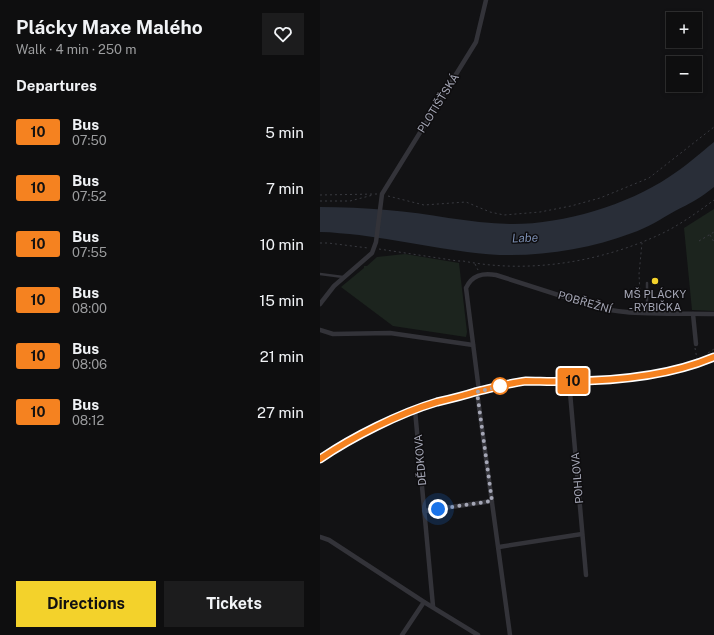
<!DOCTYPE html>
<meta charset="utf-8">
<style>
:root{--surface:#0e0e0f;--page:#1c1c1d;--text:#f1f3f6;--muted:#9b9c9e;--line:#2e2e2f;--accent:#f3d22b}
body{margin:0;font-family:"Public Sans",sans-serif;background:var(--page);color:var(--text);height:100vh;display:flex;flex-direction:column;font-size:15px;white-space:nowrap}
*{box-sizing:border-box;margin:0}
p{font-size:13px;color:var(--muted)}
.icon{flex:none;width:22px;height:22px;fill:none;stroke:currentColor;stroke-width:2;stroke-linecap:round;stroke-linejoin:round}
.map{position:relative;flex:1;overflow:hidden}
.panel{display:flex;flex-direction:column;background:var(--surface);width:320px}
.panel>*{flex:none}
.badge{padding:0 8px;border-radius:3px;font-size:14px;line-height:26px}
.buttons{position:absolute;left:346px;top:12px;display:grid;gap:8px}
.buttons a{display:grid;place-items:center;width:36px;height:36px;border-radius:0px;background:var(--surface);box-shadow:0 2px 6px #0003,0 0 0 1px var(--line);font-size:20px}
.you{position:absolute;width:20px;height:20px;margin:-10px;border:3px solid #fff;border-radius:50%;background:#1a73e8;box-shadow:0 0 0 6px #1a73e833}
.map>.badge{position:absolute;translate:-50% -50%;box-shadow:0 0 0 2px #fff}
h2{padding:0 16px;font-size:15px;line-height:36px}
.round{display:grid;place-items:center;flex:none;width:42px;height:42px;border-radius:0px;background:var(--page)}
.summary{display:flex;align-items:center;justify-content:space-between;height:68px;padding:0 16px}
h1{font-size:19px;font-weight:700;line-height:30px}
.primary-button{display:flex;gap:8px;margin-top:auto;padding:8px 16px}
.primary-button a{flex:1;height:46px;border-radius:0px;background:var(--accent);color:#111;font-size:16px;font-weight:700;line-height:46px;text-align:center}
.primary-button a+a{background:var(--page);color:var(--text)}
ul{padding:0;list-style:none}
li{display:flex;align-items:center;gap:12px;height:56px;padding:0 16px}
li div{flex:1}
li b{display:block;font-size:15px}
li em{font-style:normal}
li .badge{min-width:44px;font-weight:700;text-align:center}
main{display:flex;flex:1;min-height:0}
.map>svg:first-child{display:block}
.green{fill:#1c241e}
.water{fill:#292e38}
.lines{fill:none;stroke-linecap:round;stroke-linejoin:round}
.path{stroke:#393a40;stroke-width:1;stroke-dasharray:2 3;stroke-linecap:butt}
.lane{stroke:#333339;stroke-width:2.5}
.street{stroke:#333339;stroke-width:4.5}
.line-casing{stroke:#fff;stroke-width:9}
.line{stroke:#f58220;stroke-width:6}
.walk{stroke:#a4a6b5;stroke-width:4;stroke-dasharray:0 7.2}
.poi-dot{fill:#f3d22b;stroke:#0e0d0f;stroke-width:1.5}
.stop-dot{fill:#fff;stroke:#f58220;stroke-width:2}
.labels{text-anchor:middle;stroke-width:3;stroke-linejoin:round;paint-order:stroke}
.street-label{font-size:11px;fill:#a4a6b5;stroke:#0e0d0f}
.poi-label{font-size:11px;fill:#a4a6b5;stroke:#0e0d0f}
.water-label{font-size:12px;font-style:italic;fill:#7a8db0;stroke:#0e0d0f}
</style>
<main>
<section class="panel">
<div class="summary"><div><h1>Plácky Maxe Malého</h1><p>Walk · 4 min · 250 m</p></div><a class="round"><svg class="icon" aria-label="heart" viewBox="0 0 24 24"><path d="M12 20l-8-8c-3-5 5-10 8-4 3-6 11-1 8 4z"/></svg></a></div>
<h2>Departures</h2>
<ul>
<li><span class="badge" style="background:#f58220;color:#111">10</span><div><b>Bus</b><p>07:50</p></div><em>5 min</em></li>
<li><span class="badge" style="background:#f58220;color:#111">10</span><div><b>Bus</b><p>07:52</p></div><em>7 min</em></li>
<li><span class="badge" style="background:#f58220;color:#111">10</span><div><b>Bus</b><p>07:55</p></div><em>10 min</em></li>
<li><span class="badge" style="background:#f58220;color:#111">10</span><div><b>Bus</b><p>08:00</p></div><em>15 min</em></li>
<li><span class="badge" style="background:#f58220;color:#111">10</span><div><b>Bus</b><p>08:06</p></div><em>21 min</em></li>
<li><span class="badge" style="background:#f58220;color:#111">10</span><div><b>Bus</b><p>08:12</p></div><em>27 min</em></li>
</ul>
<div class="primary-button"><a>Directions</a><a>Tickets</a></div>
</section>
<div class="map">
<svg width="394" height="635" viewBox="0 0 394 635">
<rect width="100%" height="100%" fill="#121214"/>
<g class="green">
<polygon points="394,209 394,311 372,310 364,228"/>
<polygon points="85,254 139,263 147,332 146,337 73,326 21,287 44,268 44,266 47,266 57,257"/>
</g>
<path class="water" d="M394,142V187C382,197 369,204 355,211C341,219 327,228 312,233C261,252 202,260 147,252C111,247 76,240 39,235C26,234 13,232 0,232V207C22,207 45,208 67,210C109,213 151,224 193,224C244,224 307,205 349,177C365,167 379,154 394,142Z"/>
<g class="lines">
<g class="path">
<polyline points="0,195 57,194"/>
<polyline points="68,196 104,205 146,202 170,212 184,215 220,212 251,206 280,198 329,178 394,127"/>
<polyline points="0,201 30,201 53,195"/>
<polyline points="390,235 394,242"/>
<polyline points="379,241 394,232"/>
<polyline points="0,243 8,243 48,248"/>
<path d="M59,249L138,261H143C209,274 282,262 343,233C361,224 378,212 394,200"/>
<polyline points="155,264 158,270"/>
<polyline points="314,308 320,294 319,274 322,243"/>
<polyline points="375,348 377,359"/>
<polyline points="388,353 394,349"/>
</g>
<g class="lane">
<polyline points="0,274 23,277"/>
<polyline points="327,283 327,313"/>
</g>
<g class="street">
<polyline points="0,304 14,286 52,253 56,242 62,194 156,42 166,0"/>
<polyline points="373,314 376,344"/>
<polyline points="0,330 13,334 70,333 153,345"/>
<polyline points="249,381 266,575"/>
<path d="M159,391L146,288C152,275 162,273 176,275L279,308C317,316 356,313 394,314"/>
<polyline points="157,392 190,635"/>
<polyline points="95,410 113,606"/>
<path d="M0,459C35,435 75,416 115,403C141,394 168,389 195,383L206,381C268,381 335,382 394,357"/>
<polyline points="104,511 172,501"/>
<polyline points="0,537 9,540 104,602 158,635"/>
<polyline points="179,547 262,534"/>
<polyline points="82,635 104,602"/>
</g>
</g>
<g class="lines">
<g class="line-casing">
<path id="line" d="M0,459C32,437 80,413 117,402C130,399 143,396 155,392C172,388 189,383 206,381C220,381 234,382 248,381C297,381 349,376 394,357"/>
</g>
<use href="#line" class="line"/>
<polyline class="walk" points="118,509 172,501 157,392 184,385 180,386"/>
</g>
<circle class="poi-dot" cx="335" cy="281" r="4"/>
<circle class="stop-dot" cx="180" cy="386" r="8"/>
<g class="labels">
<g class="street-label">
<text transform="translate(118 103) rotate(-58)" y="4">PLOTIŠŤSKÁ</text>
<text transform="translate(265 302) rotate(16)" y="4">POBŘEŽNÍ</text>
<text transform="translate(100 460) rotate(-95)" y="4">DĚDKOVA</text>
<text transform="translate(257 478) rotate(-95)" y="4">POHLOVA</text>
</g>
<g class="poi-label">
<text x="335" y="298">MŠ PLÁCKY<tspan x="335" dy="13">- RYBIČKA</tspan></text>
</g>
<g class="water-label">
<text transform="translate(205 238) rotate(-2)" y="4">Labe</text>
</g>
</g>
</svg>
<div class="buttons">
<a>+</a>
<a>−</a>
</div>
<div class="you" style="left:118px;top:509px"></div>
<b class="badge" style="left:253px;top:381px;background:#f58220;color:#111">10</b>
</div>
</main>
